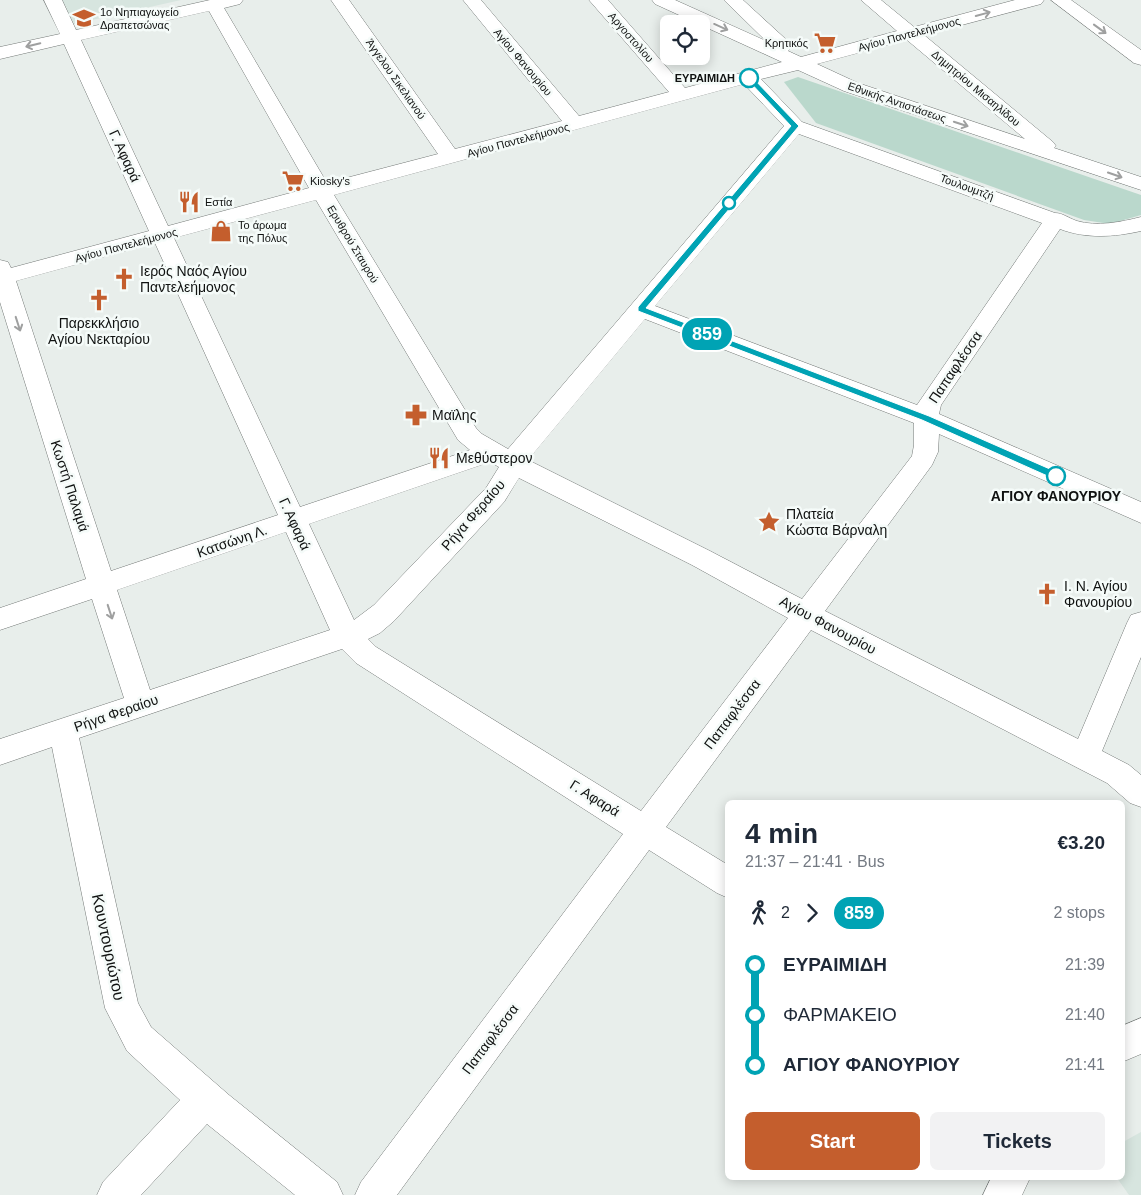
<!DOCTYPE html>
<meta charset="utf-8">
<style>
:root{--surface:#fff;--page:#f2f2f3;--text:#1f2937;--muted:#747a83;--accent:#c45e2d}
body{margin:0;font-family:Arial,sans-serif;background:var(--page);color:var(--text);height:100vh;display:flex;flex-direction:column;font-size:19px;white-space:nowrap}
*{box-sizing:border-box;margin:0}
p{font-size:16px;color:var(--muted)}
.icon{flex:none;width:28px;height:28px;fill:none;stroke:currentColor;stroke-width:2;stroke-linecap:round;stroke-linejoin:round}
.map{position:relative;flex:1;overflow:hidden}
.side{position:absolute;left:725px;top:800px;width:400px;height:380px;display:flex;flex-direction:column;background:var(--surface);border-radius:8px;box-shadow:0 2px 12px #0003}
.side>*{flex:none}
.badge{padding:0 10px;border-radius:16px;font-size:18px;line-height:32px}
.fabs{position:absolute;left:660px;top:15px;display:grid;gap:10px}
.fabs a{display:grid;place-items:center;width:50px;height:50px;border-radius:8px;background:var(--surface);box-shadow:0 2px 12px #0003;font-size:25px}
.map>.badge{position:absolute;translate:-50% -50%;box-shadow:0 0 0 2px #fff}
.legs{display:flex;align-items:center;gap:8px;height:55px;padding:0 20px;font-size:16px}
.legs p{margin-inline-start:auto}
.overview{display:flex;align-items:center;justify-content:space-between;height:85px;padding:0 20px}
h1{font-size:28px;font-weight:700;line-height:38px}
.cta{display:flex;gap:10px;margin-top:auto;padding:10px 20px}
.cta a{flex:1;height:58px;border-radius:8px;background:var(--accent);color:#fff;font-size:20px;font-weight:700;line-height:58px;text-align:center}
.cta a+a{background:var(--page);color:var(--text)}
ul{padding:0 20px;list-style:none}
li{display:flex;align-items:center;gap:18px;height:50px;font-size:19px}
li i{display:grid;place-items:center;width:8px;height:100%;margin:0 6px;background:currentColor}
li i::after{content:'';width:12px;height:12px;margin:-6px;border:4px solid;border-radius:50%;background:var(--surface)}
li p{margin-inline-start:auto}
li:first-child i{background:linear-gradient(#0000 50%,currentColor 0)}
li:last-child i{background:linear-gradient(currentColor 50%,#0000 0)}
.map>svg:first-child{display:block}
.built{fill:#d7e5df}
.green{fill:#bad8cc}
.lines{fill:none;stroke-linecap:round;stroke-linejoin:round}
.minor-casing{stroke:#747977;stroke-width:1}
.minor{fill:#fff;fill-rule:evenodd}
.oneway{stroke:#9fa0a0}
.line-1{fill:#00a3b4;stroke:#fff}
.stop-1-dot{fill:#fff;stroke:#00a3b4;stroke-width:2.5}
.labels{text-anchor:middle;stroke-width:5;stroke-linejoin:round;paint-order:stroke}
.far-poi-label{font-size:11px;fill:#101211;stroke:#f5fbf9;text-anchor:start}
.far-street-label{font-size:11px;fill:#101211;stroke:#f5fbf9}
.far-stop-label{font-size:11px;font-weight:bold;fill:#101211;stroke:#f5fbf9;text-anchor:end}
.street-label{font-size:14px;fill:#101211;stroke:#f5fbf9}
.poi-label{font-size:14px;fill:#101211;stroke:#f5fbf9;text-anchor:start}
.stop-label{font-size:14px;font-weight:bold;fill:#101211;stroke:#f5fbf9}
.near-street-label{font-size:16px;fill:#101211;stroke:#f5fbf9}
</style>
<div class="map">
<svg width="1141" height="1195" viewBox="0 0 1141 1195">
<rect width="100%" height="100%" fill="#e8eeeb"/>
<g class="built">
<polygon points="59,0 181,0 70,25"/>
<polygon points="1141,1132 1141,1195 1129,1195 1117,1178 1122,1178 1123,1142"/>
</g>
<polygon class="green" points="798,77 1141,195 1141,215 1110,224 1084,220 816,123 784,82"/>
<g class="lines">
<g class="minor-casing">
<g id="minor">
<path d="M44,0H62L76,30L210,0H243L240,4L224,8L327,183L438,154L331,0H349L455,149L562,121L463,0H481L579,116L669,92L589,0H608L685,88L782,62L655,4L652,0H675L766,41L724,0H743L790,43L792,47L788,51L801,57L897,31L861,0H881L914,27L1015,0H1044L1041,4L924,35L1053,142L1056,146L1054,148L1141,177V190L844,91L798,70L761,79L802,122L1055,213C1063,213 1068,218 1077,221C1097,227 1121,222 1141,217V231C1114,237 1086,239 1060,229L941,405L939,414L1141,502V523L939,434L938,452L932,465L825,611L1078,739L1127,623L1131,615L1141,612V657L1102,751L1129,765L1141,775V807L1130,803L1107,783L811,630L666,827L728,865V898L717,893L649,850L397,1195H355L361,1182L623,834L356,663L342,649L79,738L138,1003L151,1027L229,1095L337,1182L343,1195H295L207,1124L141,1195H97L103,1182L180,1100L127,1051L105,1008L52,747L0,765V739L124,698L92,599L0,630V608L86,579L0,302V260L8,262L11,268L149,231L64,44L0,59V47L60,34ZM209,11L309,188L168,226L81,40ZM907,40L1025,139L858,83L817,64ZM744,84L784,126L508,449L482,434L476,428L334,195ZM799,134L1042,223L917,405L655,306ZM316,200L458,440L470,450L300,507L174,238ZM155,243L278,515L111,571L16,281ZM645,319L914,423V445L912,456L802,599L710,551L528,460ZM490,462L499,467L486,488L374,605L354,620L309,524ZM519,478L692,565L788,618L641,811L376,647L368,639L380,633L394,621L504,502ZM286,532L330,630L150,690L117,590Z"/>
<polygon points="1051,0 1071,0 1141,50 1141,65 1134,63"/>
<polygon points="1141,1018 1141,1054 1122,1062 1122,1026"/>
<polygon points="991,1178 1030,1178 1022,1195 983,1195"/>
</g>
</g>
<use href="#minor" class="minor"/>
</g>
<defs><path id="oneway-shaft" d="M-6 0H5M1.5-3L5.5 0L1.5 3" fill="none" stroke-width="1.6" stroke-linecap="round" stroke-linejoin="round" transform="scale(1.25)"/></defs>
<g class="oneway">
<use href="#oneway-shaft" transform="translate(983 14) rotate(-15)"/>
<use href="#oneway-shaft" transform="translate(721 27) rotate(24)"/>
<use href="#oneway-shaft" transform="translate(1100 29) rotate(36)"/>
<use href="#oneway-shaft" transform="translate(33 45) rotate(167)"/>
<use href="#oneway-shaft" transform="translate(961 124) rotate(18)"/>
<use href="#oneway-shaft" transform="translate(1115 175) rotate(19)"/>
<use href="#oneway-shaft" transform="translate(18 324) rotate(72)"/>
<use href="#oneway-shaft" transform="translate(110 612) rotate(72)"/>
</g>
<polygon class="line-1" points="747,77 752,77 799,126 646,308 929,416 1059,473 1059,478 1052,478 922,420 638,311 638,307 791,126 747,79"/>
<defs>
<g id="school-bare" transform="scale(1.725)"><path d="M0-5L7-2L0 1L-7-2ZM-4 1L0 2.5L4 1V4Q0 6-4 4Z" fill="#c45e2d" stroke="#f5fbf9" stroke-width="2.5" paint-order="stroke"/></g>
<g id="supermarket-bare" transform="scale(1.725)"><path d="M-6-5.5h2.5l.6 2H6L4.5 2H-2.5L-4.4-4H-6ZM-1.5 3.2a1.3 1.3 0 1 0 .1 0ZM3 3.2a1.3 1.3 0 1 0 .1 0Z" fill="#c45e2d" stroke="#f5fbf9" stroke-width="2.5" paint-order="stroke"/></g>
<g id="restaurant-bare" transform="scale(1.725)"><path d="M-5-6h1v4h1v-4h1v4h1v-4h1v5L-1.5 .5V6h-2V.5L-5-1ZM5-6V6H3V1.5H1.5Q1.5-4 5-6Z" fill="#c45e2d" stroke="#f5fbf9" stroke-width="2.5" paint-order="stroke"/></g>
<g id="shop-bare" transform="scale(1.725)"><path d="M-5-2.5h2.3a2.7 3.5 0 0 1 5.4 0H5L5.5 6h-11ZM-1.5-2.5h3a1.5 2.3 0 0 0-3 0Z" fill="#c45e2d" stroke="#f5fbf9" stroke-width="2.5" paint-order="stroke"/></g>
<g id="church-bare" transform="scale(1.725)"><path d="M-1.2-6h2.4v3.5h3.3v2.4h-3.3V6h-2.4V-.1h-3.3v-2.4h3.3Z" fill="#c45e2d" stroke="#f5fbf9" stroke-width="2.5" paint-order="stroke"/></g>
<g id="pharmacy-bare" transform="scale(1.725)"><path d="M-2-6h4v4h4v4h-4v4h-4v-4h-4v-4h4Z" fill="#c45e2d" stroke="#f5fbf9" stroke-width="2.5" paint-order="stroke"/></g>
<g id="sight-bare" transform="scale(1.725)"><path d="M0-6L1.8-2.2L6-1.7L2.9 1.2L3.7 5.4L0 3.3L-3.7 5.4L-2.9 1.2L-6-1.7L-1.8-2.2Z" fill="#c45e2d" stroke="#f5fbf9" stroke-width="2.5" paint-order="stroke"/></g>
</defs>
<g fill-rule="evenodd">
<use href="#school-bare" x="84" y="18"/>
<use href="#supermarket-bare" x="825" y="43"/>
<use href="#supermarket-bare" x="293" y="181"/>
<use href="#restaurant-bare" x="189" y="202"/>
<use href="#shop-bare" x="221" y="231"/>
<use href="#church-bare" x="124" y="279"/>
<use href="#church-bare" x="99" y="300"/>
<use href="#pharmacy-bare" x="416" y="415"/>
<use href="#restaurant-bare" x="439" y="458"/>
<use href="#sight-bare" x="769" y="522"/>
<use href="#church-bare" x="1047" y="594"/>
</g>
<g class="stop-1-dot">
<circle cx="749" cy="78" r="9"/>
<circle cx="729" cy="203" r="6"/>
<circle cx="1056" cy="476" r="9"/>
</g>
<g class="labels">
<g class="far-poi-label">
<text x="100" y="16">1ο Νηπιαγωγείο<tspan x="100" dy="13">Δραπετσώνας</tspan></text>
<text x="808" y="47" text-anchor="end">Κρητικός</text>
<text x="310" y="185">Kiosky's</text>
<text x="205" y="206">Εστία</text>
<text x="238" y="229">Το άρωμα<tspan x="238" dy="13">της Πόλυς</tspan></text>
</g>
<g class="far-street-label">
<text transform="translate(909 34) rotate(-15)" y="4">Αγίου Παντελεήμονος</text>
<text transform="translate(631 37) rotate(49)" y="4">Αργοστολίου</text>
<text transform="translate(523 62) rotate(50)" y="4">Αγίου Φανουρίου</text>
<text transform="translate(396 79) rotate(55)" y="4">Άγγελου Σικελιανού</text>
<text transform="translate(976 88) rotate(40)" y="4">Δημητρίου Μισαηλίδου</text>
<text transform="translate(897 102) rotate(19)" y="4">Εθνικής Αντιστάσεως</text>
<text transform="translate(518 140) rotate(-15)" y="4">Αγίου Παντελεήμονος</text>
<text transform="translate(967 187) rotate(20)" y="4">Τουλουμτζή</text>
<text transform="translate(353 244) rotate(59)" y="4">Ερυθρού Σταυρού</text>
<text transform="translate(126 245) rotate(-15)" y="4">Αγίου Παντελεήμονος</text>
</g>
<g class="far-stop-label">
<text x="735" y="82">ΕΥΡΑΙΜΙΔΗ</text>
</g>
<g class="street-label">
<text transform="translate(125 156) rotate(65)" y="5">Γ. Αφαρά</text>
<text transform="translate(955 367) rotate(-56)" y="5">Παπαφλέσσα</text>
<text transform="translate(70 486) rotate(72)" y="5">Κωστή Παλαμά</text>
<text transform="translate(473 515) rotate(-49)" y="5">Ρήγα Φεραίου</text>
<text transform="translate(295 524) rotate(65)" y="5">Γ. Αφαρά</text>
<text transform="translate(232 541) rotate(-19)" y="5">Κατσώνη Λ.</text>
<text transform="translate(828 625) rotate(28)" y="5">Αγίου Φανουρίου</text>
<text transform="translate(116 713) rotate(-19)" y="5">Ρήγα Φεραίου</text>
<text transform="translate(732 714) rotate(-53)" y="5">Παπαφλέσσα</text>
<text transform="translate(595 798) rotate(32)" y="5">Γ. Αφαρά</text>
<text transform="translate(490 1039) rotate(-53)" y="5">Παπαφλέσσα</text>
</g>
<g class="poi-label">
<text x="140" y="276">Ιερός Ναός Αγίου<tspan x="140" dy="16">Παντελεήμονος</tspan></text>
<text x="99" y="328" text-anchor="middle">Παρεκκλήσιο<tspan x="99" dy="16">Αγίου Νεκταρίου</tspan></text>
<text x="432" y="420">Μαϊλης</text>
<text x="456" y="463">Μεθύστερον</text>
<text x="786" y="519">Πλατεία<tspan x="786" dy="16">Κώστα Βάρναλη</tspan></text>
<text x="1064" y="591">Ι. Ν. Αγίου<tspan x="1064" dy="16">Φανουρίου</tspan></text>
</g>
<g class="stop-label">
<text x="1056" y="501">ΑΓΙΟΥ ΦΑΝΟΥΡΙΟΥ</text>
</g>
<g class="near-street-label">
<text transform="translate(109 947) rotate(78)" y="6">Κουντουριώτου</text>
</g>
</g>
</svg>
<div class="fabs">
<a><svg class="icon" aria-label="locate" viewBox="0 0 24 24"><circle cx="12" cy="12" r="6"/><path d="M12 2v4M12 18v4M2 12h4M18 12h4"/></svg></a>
</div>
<b class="badge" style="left:707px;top:334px;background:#00a3b4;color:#fff">859</b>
<section class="side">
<div class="overview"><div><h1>4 min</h1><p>21:37 – 21:41 · Bus</p></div><b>€3.20</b></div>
<div class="legs"><svg class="icon" aria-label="walk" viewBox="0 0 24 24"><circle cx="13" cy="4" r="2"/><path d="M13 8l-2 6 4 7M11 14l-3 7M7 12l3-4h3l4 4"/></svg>2<svg class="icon" aria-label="forward" viewBox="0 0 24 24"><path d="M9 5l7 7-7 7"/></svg><b class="badge" style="background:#00a3b4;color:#fff">859</b><p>2 stops</p></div>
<ul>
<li><i style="color:#00a3b4"></i><b>ΕΥΡΑΙΜΙΔΗ</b><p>21:39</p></li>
<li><i style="color:#00a3b4"></i><span>ΦΑΡΜΑΚΕΙΟ</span><p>21:40</p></li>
<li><i style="color:#00a3b4"></i><b>ΑΓΙΟΥ ΦΑΝΟΥΡΙΟΥ</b><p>21:41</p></li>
</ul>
<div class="cta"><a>Start</a><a>Tickets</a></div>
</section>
</div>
